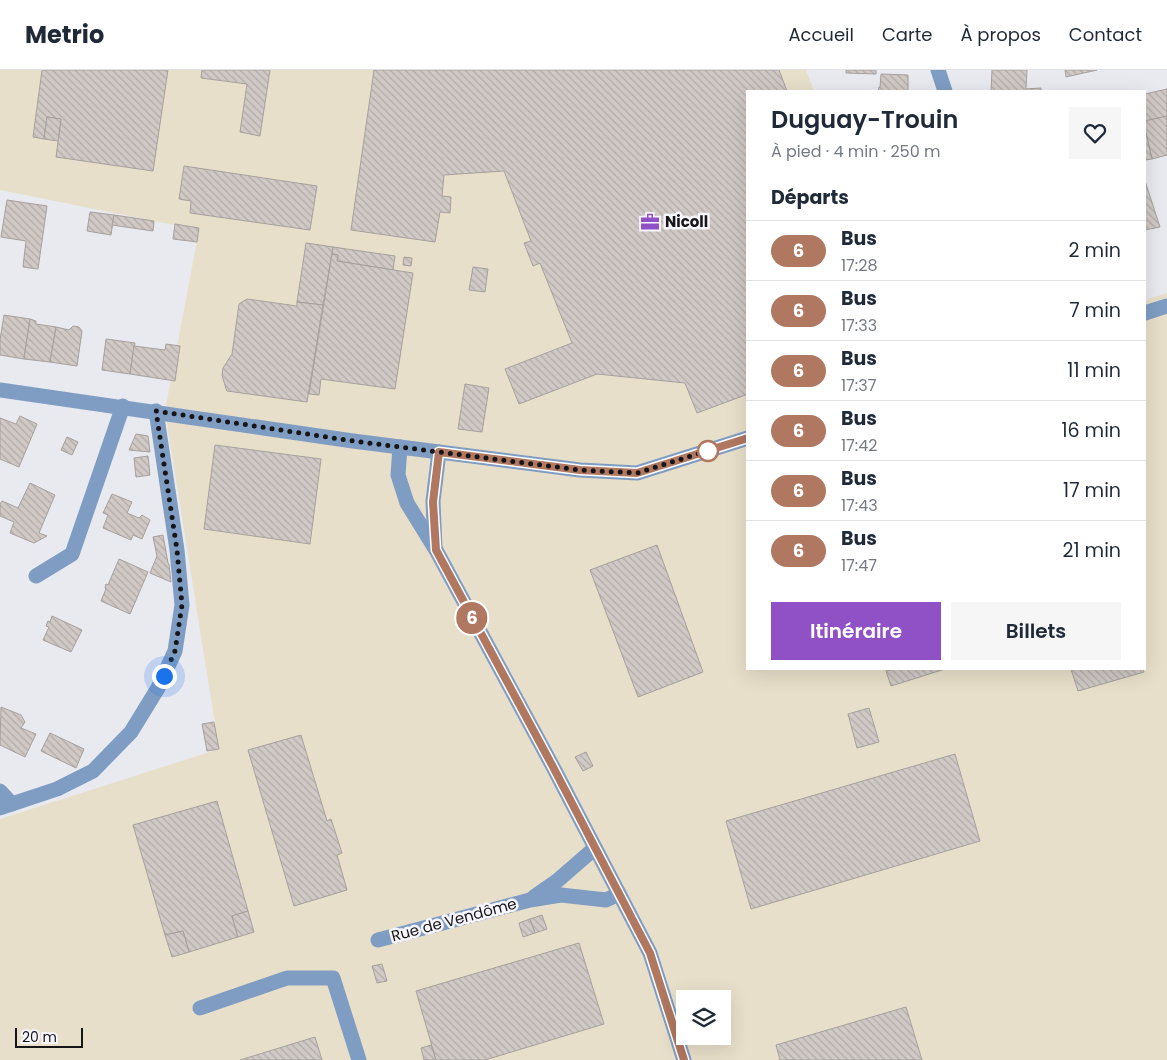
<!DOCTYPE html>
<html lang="fr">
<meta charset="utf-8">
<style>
:root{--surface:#fff;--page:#f6f6f7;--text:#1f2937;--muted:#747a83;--line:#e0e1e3;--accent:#9051c7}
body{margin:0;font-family:Poppins,sans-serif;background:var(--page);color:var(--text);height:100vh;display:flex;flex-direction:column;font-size:19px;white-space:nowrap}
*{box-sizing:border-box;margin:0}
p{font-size:16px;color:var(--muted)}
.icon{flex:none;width:28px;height:28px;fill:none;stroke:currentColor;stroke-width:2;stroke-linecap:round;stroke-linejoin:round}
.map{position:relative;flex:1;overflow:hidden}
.side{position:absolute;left:746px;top:20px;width:400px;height:580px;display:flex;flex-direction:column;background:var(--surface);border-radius:0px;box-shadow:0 5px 20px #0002}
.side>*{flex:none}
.badge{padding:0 10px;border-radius:16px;font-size:18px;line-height:32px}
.controls{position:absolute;left:676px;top:920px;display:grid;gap:10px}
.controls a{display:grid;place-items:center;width:55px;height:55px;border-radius:0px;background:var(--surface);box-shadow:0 5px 20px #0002;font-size:25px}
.scale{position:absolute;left:15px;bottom:12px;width:68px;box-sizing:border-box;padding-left:5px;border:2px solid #161618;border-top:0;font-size:14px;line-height:18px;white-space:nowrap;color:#161618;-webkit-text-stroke:4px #f7f6fd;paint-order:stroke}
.you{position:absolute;width:25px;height:25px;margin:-12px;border:4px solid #fff;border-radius:50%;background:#1a73e8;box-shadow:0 0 0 8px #1a73e833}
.map>.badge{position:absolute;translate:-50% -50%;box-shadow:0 0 0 2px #fff}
h2{padding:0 25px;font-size:19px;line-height:45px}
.round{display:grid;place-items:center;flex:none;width:52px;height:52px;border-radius:0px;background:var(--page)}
.summary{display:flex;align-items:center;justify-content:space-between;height:85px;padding:0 25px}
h1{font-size:24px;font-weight:600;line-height:38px}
.cta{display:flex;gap:10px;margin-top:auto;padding:10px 25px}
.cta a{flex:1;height:58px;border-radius:0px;background:var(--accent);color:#fff;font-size:20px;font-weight:600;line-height:58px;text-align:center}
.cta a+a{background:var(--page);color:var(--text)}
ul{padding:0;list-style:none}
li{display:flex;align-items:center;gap:15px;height:60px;padding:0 25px;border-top:1px solid var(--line)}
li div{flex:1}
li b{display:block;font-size:19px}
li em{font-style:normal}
li .badge{min-width:55px;font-weight:700;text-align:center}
header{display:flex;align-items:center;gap:30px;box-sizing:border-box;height:70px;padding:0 25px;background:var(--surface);border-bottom:1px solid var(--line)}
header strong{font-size:24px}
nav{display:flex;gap:28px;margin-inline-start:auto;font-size:18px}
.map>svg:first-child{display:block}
.commercial{fill:#e8dfca;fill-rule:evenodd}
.building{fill:url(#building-back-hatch);stroke:#a6a09d}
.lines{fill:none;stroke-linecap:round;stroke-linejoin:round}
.minor{stroke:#7f9dc3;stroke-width:15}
.line-casing{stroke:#fff;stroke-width:11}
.line{stroke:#b07761;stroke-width:8}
.walk{stroke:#161618;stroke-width:5;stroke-dasharray:0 9}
.stop-dot{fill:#fff;stroke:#b07761;stroke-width:2.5}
.labels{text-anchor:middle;stroke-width:5;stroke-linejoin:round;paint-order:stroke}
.poi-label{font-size:15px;font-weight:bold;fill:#161618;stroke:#f7f6fd;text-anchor:start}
.street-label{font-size:15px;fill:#161618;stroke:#f7f6fd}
</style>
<header>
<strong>Metrio</strong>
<nav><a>Accueil</a><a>Carte</a><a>À propos</a><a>Contact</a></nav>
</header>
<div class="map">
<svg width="1167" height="990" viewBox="0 0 1167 990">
<defs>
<pattern id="building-back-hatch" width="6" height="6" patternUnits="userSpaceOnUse" patternTransform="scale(1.25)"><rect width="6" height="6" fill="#d0c9c6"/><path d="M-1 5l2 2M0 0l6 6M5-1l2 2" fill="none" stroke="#b2aca9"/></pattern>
</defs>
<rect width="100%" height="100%" fill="#e9e9f0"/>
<path class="commercial" d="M0,0H806L814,21H748V599H1145V230L1167,223V990H0V749L219,679L165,341L199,160L0,120ZM685,929H722V966H685Z"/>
<g class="building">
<polygon points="42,0 168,0 153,101 56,87 61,49 47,47 44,69 33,67"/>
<polygon points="202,0 270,0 260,66 240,62 247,14 201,8"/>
<polygon points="374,0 779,0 787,21 748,21 748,324 697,343 685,313 597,304 519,334 505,299 572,273 540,193 533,196 524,173 531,171 504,101 444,105 442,126 451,127 450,143 440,142 435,172 351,160"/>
<polygon points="846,0 876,0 876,4 846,3"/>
<polygon points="992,0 1027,0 1026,19 1041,18 1041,21 991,21"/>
<polygon points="1065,0 1097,0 1066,7"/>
<polygon points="881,4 908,5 908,21 878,21 879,17 880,17"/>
<polygon points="1167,19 1167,46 1145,51 1145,24"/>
<polygon points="1167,46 1167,85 1152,89 1145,59 1145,51"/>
<polygon points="47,47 61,49 58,71 44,69"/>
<polygon points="1145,59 1152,89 1145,90"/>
<polygon points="184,96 317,116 310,160 190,143 191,131 179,129"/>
<polygon points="1145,111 1160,157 1145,160"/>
<polygon points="7,130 47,136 38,199 23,197 26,171 1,167"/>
<polygon points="90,142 114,145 111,165 87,161"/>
<polygon points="114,145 154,151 153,161 112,155"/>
<polygon points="175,154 199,158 197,172 173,169"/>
<polygon points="306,173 333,177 323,235 297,232"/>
<polygon points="333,177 395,186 393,200 337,191 338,185 332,184"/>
<polygon points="332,184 338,185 337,191 413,203 395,319 321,309 319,325 309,324"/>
<polygon points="404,187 412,188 411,196 403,195"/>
<polygon points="473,197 488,199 485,222 469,220"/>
<polygon points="247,229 297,236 297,232 323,235 307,332 227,321 226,319 222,305 223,298 232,284 239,234"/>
<polygon points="4,245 30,249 24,289 0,285 0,270"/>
<polygon points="30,249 36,251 36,254 56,257 50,292 24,289"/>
<polygon points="73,256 79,257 82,261 77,296 50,292 56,257 69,260"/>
<polygon points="106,269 135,273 130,304 102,300"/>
<polygon points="166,274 180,276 175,311 130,304 134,276 165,280"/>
<polygon points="465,314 489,318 482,362 458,359"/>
<polygon points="20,346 37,354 19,397 0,389 0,348 16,354"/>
<polygon points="136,364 148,366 150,382 129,380"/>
<polygon points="67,367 78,372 72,385 61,380"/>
<polygon points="215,375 321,389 310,474 204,459"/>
<polygon points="148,386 150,405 136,407 134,388"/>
<polygon points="30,413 55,425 39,463 47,466 34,473 10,463 14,452 0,446 0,434 2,431 18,438"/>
<polygon points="112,424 132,432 127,443 139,448 142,445 150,450 142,469 133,465 131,470 103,458 108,445 103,443"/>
<polygon points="163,465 168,493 169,494 171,512 150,503 157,486 153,467"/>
<polygon points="657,475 703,602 638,627 590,500"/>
<polygon points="119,489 148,502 130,544 101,531 106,519 105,518 106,514 108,515"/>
<polygon points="52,546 82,560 71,582 43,570 49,557 46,556 48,551 50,552"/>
<polygon points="895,599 945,599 891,616 886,601"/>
<polygon points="1071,599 1143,599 1144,602 1078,621"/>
<polygon points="1,637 21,645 25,652 21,658 36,664 25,687 0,675"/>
<polygon points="869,638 879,672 857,678 848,644"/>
<polygon points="214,652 219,679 207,681 202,654"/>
<polygon points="50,663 84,679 76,698 41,681"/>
<polygon points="301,665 327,751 331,749 342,783 337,785 347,820 294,836 248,680"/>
<polygon points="586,682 593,696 583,701 575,687"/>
<polygon points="955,684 980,771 751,839 726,751"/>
<polygon points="217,731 248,841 232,846 238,867 189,882 183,861 165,865 133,755"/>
<polygon points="248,841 254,862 238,867 232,846"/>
<polygon points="542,845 547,859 535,863 530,849"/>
<polygon points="530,849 535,863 523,867 519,853"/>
<polygon points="183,861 189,882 172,887 165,865"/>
<polygon points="579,873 604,954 485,990 436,990 416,921"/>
<polygon points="382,894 387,911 377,913 372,896"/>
<polygon points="906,937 922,990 780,990 776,975"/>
<polygon points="315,967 322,990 240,990"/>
<polygon points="431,975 436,990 424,990 421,978"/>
</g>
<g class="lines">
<g class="minor">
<polyline points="938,0 945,21"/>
<polyline points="1145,243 1167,236"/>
<polyline points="0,320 353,371 580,400 637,403 748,368"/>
<polyline points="400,377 398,405 407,433 436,480 552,695 650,883 684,990"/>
<polyline points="435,478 433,431 439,382"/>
<polyline points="36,506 72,484 123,336"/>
<polyline points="0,721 12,734"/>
<polyline points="0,738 57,719 93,701 131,662 158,618 175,581 182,535 177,480 156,341"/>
<polyline points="534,827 557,811 595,778"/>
<polyline points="378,870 530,830 561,825 606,830 619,824"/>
<polyline points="200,938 287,908 333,908 359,990"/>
</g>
</g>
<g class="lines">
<g class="line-casing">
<polyline id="line" points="684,990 650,883 552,695 436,480 433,432 439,382 580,400 637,403 748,368"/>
</g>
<use href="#line" class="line"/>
<polyline class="walk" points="164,606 175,581 182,535 177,480 156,341 353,371 580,400 637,403 710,380 708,381"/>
</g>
<defs>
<g id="office-bare" transform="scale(1.5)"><path d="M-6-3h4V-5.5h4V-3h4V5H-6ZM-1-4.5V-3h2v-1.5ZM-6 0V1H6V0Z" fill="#9051c7" stroke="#f7f6fd" stroke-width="2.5" paint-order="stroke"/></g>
</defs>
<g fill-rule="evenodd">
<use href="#office-bare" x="650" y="152"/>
</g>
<circle class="stop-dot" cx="708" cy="381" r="10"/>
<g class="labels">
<g class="poi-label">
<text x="665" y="157">Nicoll</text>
</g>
<g class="street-label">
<text transform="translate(454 850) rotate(-15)" y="5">Rue de Vendôme</text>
</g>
</g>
</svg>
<div class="controls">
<a><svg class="icon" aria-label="layers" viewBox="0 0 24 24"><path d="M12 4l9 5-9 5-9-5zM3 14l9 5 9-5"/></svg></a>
</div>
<div class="scale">20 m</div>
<div class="you" style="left:164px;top:606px"></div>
<b class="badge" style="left:472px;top:548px;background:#b07761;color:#fff">6</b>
<section class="side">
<div class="summary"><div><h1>Duguay-Trouin</h1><p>À pied · 4 min · 250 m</p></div><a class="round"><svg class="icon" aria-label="heart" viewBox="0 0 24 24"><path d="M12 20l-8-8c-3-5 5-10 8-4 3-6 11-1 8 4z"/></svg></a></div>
<h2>Départs</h2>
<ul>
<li><span class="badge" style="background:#b07761;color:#fff">6</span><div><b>Bus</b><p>17:28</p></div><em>2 min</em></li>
<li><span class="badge" style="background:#b07761;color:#fff">6</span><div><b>Bus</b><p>17:33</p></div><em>7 min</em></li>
<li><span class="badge" style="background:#b07761;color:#fff">6</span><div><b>Bus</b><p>17:37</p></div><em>11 min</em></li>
<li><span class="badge" style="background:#b07761;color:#fff">6</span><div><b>Bus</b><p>17:42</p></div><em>16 min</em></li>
<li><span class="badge" style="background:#b07761;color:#fff">6</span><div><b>Bus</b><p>17:43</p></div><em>17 min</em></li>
<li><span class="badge" style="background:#b07761;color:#fff">6</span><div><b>Bus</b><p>17:47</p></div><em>21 min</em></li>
</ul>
<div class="cta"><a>Itinéraire</a><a>Billets</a></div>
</section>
</div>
